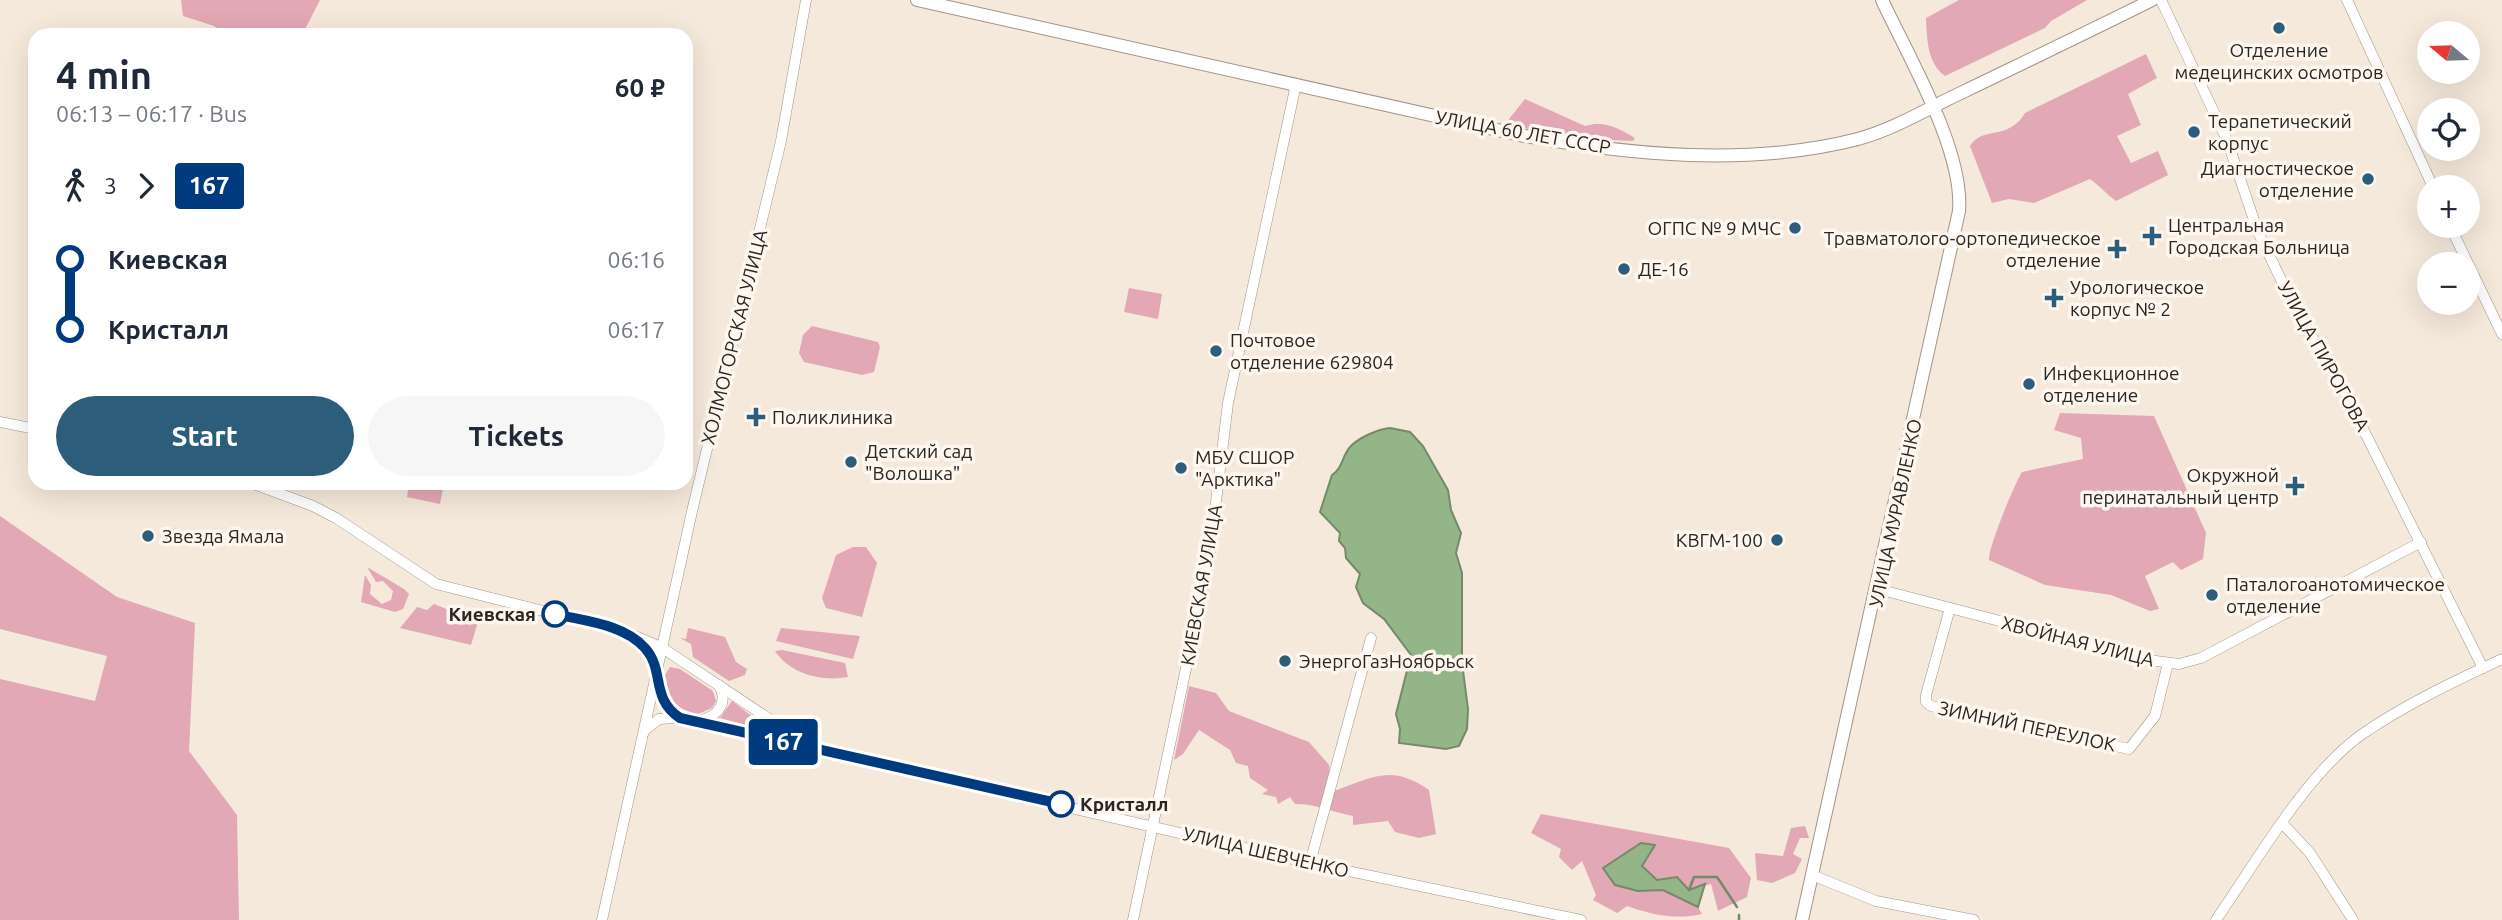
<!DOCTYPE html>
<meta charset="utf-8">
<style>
:root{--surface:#fff;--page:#f6f6f7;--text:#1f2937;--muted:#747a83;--accent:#2c5d7b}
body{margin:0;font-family:Ubuntu,sans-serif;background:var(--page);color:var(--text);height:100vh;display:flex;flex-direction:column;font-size:26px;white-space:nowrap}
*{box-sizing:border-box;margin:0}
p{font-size:23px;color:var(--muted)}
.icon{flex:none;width:38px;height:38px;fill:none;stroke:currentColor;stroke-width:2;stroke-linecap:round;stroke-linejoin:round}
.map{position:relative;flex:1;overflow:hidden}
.details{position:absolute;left:28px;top:28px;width:665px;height:462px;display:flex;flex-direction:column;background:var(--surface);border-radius:21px;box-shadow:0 7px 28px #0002}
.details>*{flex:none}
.badge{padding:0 14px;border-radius:5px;font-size:24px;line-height:46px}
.needle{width:46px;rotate:289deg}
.tools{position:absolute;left:2417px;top:21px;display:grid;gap:14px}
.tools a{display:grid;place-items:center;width:63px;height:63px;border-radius:50%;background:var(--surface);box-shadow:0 7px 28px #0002;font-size:35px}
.map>.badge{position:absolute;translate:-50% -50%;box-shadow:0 0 0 4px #fff}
.legs{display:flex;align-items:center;gap:10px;height:77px;padding:0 28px;font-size:23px}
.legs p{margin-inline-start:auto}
.summary{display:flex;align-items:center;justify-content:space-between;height:119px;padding:0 28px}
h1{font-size:38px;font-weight:700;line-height:52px}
.button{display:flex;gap:14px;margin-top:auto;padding:14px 28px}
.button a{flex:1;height:80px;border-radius:42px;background:var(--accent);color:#fff;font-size:28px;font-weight:700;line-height:80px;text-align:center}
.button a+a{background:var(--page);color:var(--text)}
ul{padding:0 28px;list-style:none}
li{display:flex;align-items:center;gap:24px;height:70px;font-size:26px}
li i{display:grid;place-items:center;width:10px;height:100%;margin:0 9px;background:currentColor}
li i::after{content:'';width:18px;height:18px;margin:-9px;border:5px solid;border-radius:50%;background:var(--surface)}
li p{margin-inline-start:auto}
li:first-child i{background:linear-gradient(#0000 50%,currentColor 0)}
li:last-child i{background:linear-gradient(currentColor 50%,#0000 0)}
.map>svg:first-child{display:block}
.green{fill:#e2a8b5}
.water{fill:#93b588;stroke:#748a69;stroke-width:2}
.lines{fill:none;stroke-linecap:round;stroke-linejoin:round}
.stream{stroke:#748a69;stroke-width:2.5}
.minor-casing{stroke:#a09588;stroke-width:11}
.major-casing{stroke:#a09588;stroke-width:14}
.minor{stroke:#fff;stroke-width:10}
.major{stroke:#fff;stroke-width:12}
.line-1-casing{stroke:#fff;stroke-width:16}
.line-1{stroke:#003b80;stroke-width:10}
.poi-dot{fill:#2c5d7b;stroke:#fef7ef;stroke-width:2.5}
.stop-1-dot{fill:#fff;stroke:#003b80;stroke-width:3.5}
.labels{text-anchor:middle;stroke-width:7;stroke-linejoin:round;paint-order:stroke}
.poi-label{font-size:19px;fill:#2a2621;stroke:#fef7ef;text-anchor:start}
.street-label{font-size:19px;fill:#2a2621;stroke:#fef7ef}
.stop-label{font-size:19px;font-weight:bold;fill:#2a2621;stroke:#fef7ef;text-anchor:end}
</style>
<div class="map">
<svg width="2502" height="920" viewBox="0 0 2502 920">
<rect width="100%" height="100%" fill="#f5e9db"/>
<g class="green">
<polygon points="181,0 320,0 302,35 225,35 214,26 183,16"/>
<path d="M1959,0H2087L2051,21L2045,28L1945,76C1927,63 1927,38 1926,18Z"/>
<path d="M2146,54L2157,78L2128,94L2141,125L2117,136L2131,163L2158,151L2168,175L2116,201C2106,194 2100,186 2090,179L2034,203L2009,199L1992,203L1970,146C1983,125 2007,142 2025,113Z"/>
<path d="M1525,99L1585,126C1604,120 1619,128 1635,138L1633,141L1589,139L1512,126L1509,119Z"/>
<polygon points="1129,288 1162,294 1158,319 1124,312"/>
<polygon points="812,326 878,342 880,347 874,372 862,375 804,362 799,353 803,335"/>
<path d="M2060,413L2154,416L2206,533L2203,559L2181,570L2173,562L2145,576L2159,609L2150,611L2111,595L2045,585L1989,560C1988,548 2014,485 2022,472L2083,459L2081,438L2054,430Z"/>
<polygon points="409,483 444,483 440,504 407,497"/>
<polygon points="0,516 117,597 195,623 189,751 237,815 239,920 0,920 0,679 95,701 107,656 0,629"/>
<polygon points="853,547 866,547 877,563 862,617 826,608 822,598 836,555"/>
<polygon points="367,567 404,589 409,594 403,609 395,612 361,602 365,575 371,585 370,594 382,604 391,600 393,591 383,581 376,582"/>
<polygon points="434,604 478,622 471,645 400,628 417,607 427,610"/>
<polygon points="688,628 725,637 736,662 747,669 745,675 729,681 693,657 691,644 680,638 686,639"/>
<polygon points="781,628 860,636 853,659 776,641"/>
<path d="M782,650L845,663L848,677C822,682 790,674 775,651Z"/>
<path d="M670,667L680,669L713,691L716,701L712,708L698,714C678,710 668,700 661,681Z"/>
<path d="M1189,686L1216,693L1229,711L1309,742L1329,765L1331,792C1372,778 1390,763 1429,790L1436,834L1419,838L1395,832L1388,821L1353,825V816C1332,812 1317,804 1295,804L1290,797L1278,804L1276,797L1262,794L1268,790L1250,778L1248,766L1236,763L1230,750L1199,730L1183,754L1174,760Z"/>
<polygon points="732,701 774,733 720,718"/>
<path d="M1541,814L1729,848L1751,878L1747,897L1718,911L1711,884L1689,890L1657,880L1642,866L1655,845L1641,843L1604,868L1638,891L1662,890L1698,907L1702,914C1676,920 1652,915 1627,906L1617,913L1593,900L1596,895L1582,861L1572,870L1559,857L1561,849L1531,833Z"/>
<polygon points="1805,826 1809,838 1800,838 1793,854 1802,859 1795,873 1772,883 1757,880 1755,853 1783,856 1791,828"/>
</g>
<g class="water">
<path d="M1390,428L1410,432L1423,446L1448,490L1451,510L1461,533L1456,553L1462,573V663L1468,709L1467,729L1459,746L1446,749L1399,743L1400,729L1396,714L1411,655L1384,619L1363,603L1356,587L1360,574L1346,558L1345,548L1339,541L1340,533L1320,512L1332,475C1343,468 1342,456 1350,447C1358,438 1378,429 1390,428Z"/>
<polygon points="1641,843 1655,845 1642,866 1657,880 1677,877 1689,890 1705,884 1698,907 1663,890 1638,891 1615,885 1603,868"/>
</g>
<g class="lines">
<g class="stream">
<polyline points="1689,890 1694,877 1717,877 1737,907"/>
<polyline points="1739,915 1739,920"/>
</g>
<g class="minor-casing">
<g id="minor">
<polyline points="2161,0 2227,140 2258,232 2303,325 2329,361 2483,668"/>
<polyline points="2347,0 2433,187"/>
<polyline points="2450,226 2502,334"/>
<polyline points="0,422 35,429"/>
<polyline points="251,483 313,506 336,518 436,584 623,631 661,647 783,728 817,745"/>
<polyline points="1878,589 2148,660 2179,664 2201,658 2421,542"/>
<polyline points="1950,608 1926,695 1926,702 1931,706 2129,749 2155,716 2168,663"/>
<polyline points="623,631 649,653 663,702 680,718 1310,863 1581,920"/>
<path d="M698,721C717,717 729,704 719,685"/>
<polyline points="645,730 659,719 678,718"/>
<polyline points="2283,824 2310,853 2353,920"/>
<polyline points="1310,863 1371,638"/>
<polyline points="1812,875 1876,901 1974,920"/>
<polyline points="602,920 693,507 781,141 806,0"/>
<polyline points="1133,920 1209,559 1228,403 1296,84"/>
<path d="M2216,920C2255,864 2306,774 2361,735C2404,705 2455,681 2502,659"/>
</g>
</g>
<g class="major-casing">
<g id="major">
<path d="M917,0L1520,135C1629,155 1749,167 1858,139C1895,129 1930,107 1965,91C2027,61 2090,31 2152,0"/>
<path d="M1802,920L1959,211C1964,150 1908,56 1882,0"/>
</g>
</g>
<use href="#minor" class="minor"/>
<use href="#major" class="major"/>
</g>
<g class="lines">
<g class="line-1-casing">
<path id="line-1" d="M555,614C584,621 624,624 645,648C665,670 650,698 680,718L1061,804"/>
</g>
<use href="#line-1" class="line-1"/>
</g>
<g class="poi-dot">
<circle cx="2279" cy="28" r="7"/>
<circle cx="2194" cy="132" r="7"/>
<circle cx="2368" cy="179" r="7"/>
<circle cx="1795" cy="228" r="7"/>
<path d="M2148.5 225.5h7v7h7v7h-7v7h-7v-7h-7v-7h7z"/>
<path d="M2113.5 238.5h7v7h7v7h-7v7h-7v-7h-7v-7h7z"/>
<circle cx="1624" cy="269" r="7"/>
<path d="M2050.5 287.5h7v7h7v7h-7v7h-7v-7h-7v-7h7z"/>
<circle cx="1216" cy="351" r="7"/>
<circle cx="2029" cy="384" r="7"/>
<path d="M752.5 406.5h7v7h7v7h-7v7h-7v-7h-7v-7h7z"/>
<circle cx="851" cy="462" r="7"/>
<circle cx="1181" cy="468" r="7"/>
<path d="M2291.5 475.5h7v7h7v7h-7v7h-7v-7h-7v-7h7z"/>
<circle cx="148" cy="536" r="7"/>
<circle cx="1777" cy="540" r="7"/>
<circle cx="2212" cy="595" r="7"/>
<circle cx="1285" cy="661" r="7"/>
</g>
<g class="stop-1-dot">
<circle cx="555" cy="614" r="12"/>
<circle cx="1061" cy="804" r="12"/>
</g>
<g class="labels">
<g class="poi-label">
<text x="2279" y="57" text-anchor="middle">Отделение<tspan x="2279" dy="22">медецинских осмотров</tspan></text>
<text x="2208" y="128">Терапетический<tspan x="2208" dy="22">корпус</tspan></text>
<text x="2354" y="175" text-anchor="end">Диагностическое<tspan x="2354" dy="22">отделение</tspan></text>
<text x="2168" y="232">Центральная<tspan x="2168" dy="22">Городская Больница</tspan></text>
<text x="1781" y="235" text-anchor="end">ОГПС № 9 МЧС</text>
<text x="2101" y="245" text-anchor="end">Травматолого-ортопедическое<tspan x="2101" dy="22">отделение</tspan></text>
<text x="1638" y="276">ДЕ-16</text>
<text x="2070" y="294">Урологическое<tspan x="2070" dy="22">корпус № 2</tspan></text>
<text x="1230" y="347">Почтовое<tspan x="1230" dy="22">отделение 629804</tspan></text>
<text x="2043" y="380">Инфекционное<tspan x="2043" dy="22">отделение</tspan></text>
<text x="772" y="424">Поликлиника</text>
<text x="865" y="458">Детский сад<tspan x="865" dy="22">"Волошка"</tspan></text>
<text x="1195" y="464">МБУ СШОР<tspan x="1195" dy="22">"Арктика"</tspan></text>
<text x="2279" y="482" text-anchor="end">Окружной<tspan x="2279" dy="22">перинатальный центр</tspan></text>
<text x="162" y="543">Звезда Ямала</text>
<text x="1763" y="547" text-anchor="end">КВГМ-100</text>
<text x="2226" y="591">Паталогоанотомическое<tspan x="2226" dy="22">отделение</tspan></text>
<text x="1299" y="668">ЭнергоГазНоябрьск</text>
</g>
<g class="street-label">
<text transform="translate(1523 132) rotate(10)" y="7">УЛИЦА 60 ЛЕТ СССР</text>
<text transform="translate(734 337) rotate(-76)" y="7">ХОЛМОГОРСКАЯ УЛИЦА</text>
<text transform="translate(2324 356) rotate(61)" y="7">УЛИЦА ПИРОГОВА</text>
<text transform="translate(1895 513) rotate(-78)" y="7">УЛИЦА МУРАВЛЕНКО</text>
<text transform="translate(1201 585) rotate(-80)" y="7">КИЕВСКАЯ УЛИЦА</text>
<text transform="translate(2078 641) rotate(14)" y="7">ХВОЙНАЯ УЛИЦА</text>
<text transform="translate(2027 726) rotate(12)" y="7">ЗИМНИЙ ПЕРЕУЛОК</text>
<text transform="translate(1266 852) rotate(13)" y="7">УЛИЦА ШЕВЧЕНКО</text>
</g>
<g class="stop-label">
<text x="536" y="621">Киевская</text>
<text x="1080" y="811" text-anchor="start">Кристалл</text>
</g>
</g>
</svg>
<div class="tools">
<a><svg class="needle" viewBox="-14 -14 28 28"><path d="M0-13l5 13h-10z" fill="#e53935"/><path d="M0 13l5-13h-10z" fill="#747a83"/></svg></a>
<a><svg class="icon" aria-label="locate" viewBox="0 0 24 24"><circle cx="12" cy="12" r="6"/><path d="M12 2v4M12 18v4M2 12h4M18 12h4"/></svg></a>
<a>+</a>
<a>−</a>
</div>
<b class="badge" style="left:783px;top:742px;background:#003b80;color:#fff">167</b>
<section class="details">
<div class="summary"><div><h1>4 min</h1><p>06:13 – 06:17 · Bus</p></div><b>60 ₽</b></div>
<div class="legs"><svg class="icon" aria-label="walk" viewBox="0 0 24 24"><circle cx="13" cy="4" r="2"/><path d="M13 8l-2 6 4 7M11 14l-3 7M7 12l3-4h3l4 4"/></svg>3<svg class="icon" aria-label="forward" viewBox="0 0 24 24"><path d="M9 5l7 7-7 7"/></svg><b class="badge" style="background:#003b80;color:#fff">167</b></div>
<ul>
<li><i style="color:#003b80"></i><b>Киевская</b><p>06:16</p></li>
<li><i style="color:#003b80"></i><b>Кристалл</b><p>06:17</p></li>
</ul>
<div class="button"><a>Start</a><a>Tickets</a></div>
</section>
</div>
